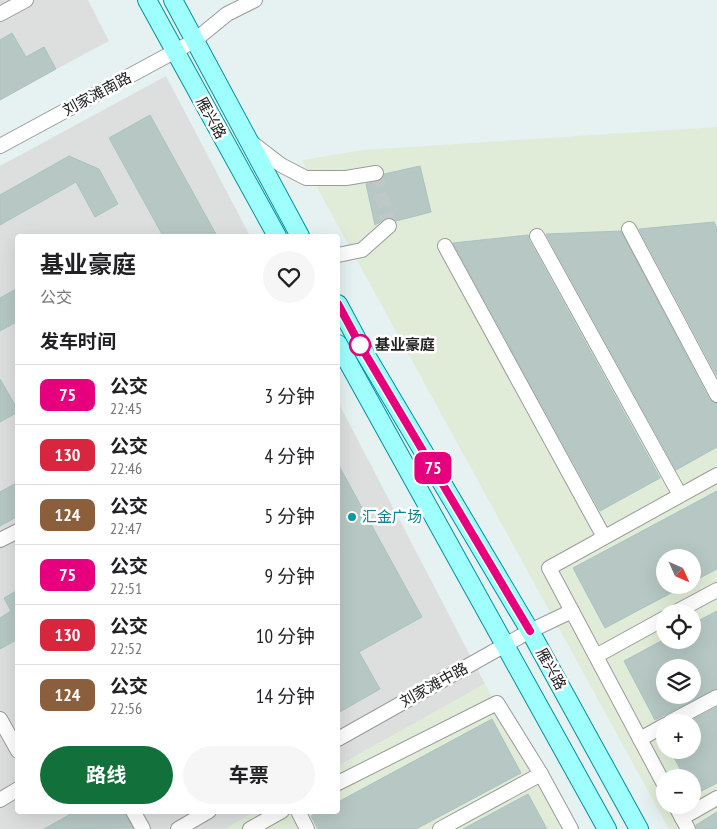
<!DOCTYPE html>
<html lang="zh">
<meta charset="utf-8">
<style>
:root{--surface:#fff;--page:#f6f6f6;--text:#202124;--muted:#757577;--line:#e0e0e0;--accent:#12703a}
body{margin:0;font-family:"PT Sans Narrow","Noto Sans SC",sans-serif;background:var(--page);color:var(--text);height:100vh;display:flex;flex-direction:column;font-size:19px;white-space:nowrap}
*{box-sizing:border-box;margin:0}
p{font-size:16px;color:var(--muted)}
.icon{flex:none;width:28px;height:28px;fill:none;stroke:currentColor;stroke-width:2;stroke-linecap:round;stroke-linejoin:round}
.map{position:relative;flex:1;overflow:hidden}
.sheet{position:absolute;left:15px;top:234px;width:325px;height:580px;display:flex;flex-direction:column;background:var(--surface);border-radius:5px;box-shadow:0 5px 20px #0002}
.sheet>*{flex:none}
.badge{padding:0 10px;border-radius:8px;font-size:18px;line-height:32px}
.needle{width:32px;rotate:135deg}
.tools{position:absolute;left:656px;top:549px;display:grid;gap:10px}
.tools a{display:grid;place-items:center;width:45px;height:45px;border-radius:50%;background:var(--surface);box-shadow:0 5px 20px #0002;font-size:25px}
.map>.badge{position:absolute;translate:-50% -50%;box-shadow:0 0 0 2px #fff}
h2{padding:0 25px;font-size:19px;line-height:45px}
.round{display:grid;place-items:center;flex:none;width:52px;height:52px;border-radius:26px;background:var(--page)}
.headline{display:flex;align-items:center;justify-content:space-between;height:85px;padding:0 25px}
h1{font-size:24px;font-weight:700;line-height:38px}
.button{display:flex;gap:10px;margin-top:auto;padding:10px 25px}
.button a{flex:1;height:58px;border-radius:30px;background:var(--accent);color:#fff;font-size:20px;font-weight:700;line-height:58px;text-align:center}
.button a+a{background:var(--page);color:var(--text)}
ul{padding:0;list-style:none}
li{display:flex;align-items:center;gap:15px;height:60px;padding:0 25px;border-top:1px solid var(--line)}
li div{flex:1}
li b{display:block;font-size:19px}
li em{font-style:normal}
li .badge{min-width:55px;font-weight:700;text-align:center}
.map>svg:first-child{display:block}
.residential{fill:#dddfde}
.industrial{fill:#e0ecd8;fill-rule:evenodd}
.building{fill:#b6c7c4;stroke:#a7c5c1;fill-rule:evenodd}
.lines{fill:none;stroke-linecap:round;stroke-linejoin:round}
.minor-tunnel{stroke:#bfc7c8;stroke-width:14;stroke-dasharray:14 7;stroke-linecap:butt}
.minor-casing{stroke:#9b9b9b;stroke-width:16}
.major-casing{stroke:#00919d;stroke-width:20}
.minor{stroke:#fff;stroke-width:14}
.major{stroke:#9efffd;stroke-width:18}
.line-casing{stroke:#fff;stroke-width:11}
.line{stroke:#e6007e;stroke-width:8}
.stop-dot{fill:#fff;stroke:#e6007e;stroke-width:2.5}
.culture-dot{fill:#0f9aa8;stroke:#fff;stroke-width:2}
.labels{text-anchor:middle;stroke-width:5;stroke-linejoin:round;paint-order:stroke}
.street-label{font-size:15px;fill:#212121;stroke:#fff}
.stop-label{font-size:15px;font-weight:bold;fill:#212121;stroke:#fff;text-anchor:start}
.culture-label{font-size:15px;fill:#0d838f;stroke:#fff;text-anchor:start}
</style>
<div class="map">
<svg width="717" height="829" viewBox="0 0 717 829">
<rect width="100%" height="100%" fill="#e6f1f2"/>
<g class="residential">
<polygon points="0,0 88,0 109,41 0,99"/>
<polygon points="166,76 250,236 18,236 18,811 257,811 225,829 0,829 0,166"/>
<polygon points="338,402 485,684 338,766"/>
</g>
<g class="industrial">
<path d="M717,127V829H669L302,160L364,150ZM665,558H692V585H665ZM665,612H692V640H665ZM665,668H692V695H665ZM665,722H692V750H665ZM665,778H692V805H665Z"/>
<polygon points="485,684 564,829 225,829 257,811 338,811 338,766"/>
</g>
<g class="building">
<polygon points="12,33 26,57 44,47 56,69 0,100 0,40"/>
<polygon points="150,115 217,236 163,236 109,138"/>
<polygon points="69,156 99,169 118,204 95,217 76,182 0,225 0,195"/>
<polygon points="420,166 431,212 396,221 391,218 387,218 375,225 366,184 381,180 384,174"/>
<polygon points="714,222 717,228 717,376 639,229"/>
<polygon points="621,231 709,399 717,404 717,447 676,470 546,234"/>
<polygon points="528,235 529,240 660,478 600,511 453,243"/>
<polygon points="18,288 18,321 0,331 0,298"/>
<polygon points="0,379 18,410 18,412 0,422"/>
<polygon points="338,464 422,617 359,652 380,689 338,713"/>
<polygon points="18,482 18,516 0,526 0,492"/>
<polygon points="717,491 717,569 692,582 692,558 665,558 665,585 686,585 605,628 573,568"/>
<polygon points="18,590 18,639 0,649 0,618 11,611 4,598"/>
<path d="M717,611V688L655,720L624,661L663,640H692V624ZM665,668H692V695H665Z"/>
<polygon points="717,707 717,783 692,796 692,778 685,778 670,750 692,750 692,722 688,722"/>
<polygon points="492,719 521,773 416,829 318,829 311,816 320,811 338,811 338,802"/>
<polygon points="528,794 547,829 463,829"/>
<polygon points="76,811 124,811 133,828 44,829"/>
<polygon points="717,812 717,829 697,829 696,825"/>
</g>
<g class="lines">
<polyline class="minor-tunnel" points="376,173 389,226"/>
<g class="minor-casing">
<g id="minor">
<polyline points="0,14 26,0"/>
<polyline points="251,142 281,165 306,178 346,178 376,173"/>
<polyline points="0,146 194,41 227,14 255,0"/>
<polyline points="629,229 717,395"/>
<polyline points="537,236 680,495"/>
<polyline points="445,246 604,537"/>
<polyline points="338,255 362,250 389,226"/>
<polyline points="0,540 18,531"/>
<polyline points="676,612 717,590"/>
<polyline points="596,656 665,618"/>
<polyline points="0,719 18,751"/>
<polyline points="670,722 717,697"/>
<polyline points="338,739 530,631 572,611"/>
<polyline points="640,739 665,725"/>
<polyline points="338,783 497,703 541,774 571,829"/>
<polyline points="665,786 549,568 717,475"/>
<polyline points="0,800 18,789"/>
<polyline points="675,805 688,829"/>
<polyline points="133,811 143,829"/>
<polyline points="298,811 307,829"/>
<polyline points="682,818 717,798"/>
<polyline points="178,829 209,811"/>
<polyline points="250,829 282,811"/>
<polyline points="440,829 541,774"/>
</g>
</g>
<g class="major-casing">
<g id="major">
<polyline points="147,0 277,236"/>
<polyline points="173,0 300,236"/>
<polyline points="338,304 360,345 530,631 639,829"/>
<polyline points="338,344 607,829"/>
</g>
</g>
<use href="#minor" class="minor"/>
<use href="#major" class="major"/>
</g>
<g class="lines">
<g class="line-casing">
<polyline id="line" points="338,304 360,345 530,631"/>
</g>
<use href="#line" class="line"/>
</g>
<circle class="stop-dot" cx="360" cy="345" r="10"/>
<circle class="culture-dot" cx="352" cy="517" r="5"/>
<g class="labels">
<g class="street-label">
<text transform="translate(97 94) rotate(-28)" y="5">刘家滩南路</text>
<text transform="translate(211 118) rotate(61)" y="5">雁兴路</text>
<text transform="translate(551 669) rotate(61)" y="5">雁兴路</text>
<text transform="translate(434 685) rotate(-29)" y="5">刘家滩中路</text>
</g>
<g class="stop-label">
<text x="375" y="350">基业豪庭</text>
</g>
<g class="culture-label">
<text x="362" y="522">汇金广场</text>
</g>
</g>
</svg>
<div class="tools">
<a><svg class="needle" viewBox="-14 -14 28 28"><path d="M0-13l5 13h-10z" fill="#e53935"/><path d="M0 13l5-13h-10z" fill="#757577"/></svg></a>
<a><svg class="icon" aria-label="locate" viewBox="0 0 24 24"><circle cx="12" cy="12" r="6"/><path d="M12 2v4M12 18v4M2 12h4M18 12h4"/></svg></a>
<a><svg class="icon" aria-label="layers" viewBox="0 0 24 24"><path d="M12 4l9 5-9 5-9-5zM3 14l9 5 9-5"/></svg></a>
<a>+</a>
<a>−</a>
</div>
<b class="badge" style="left:433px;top:468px;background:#e6007e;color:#fff">75</b>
<section class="sheet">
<div class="headline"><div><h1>基业豪庭</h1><p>公交</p></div><a class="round"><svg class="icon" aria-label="heart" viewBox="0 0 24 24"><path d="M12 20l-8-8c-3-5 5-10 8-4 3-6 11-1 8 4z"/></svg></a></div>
<h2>发车时间</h2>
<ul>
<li><span class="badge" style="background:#e6007e;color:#fff">75</span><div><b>公交</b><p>22:45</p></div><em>3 分钟</em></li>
<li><span class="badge" style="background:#d7263d;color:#fff">130</span><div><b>公交</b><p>22:46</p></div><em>4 分钟</em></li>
<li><span class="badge" style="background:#8b5e3c;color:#fff">124</span><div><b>公交</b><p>22:47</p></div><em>5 分钟</em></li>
<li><span class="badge" style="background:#e6007e;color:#fff">75</span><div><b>公交</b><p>22:51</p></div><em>9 分钟</em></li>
<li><span class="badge" style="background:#d7263d;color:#fff">130</span><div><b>公交</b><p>22:52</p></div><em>10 分钟</em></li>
<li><span class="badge" style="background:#8b5e3c;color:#fff">124</span><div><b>公交</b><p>22:56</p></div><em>14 分钟</em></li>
</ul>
<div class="button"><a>路线</a><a>车票</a></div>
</section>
</div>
